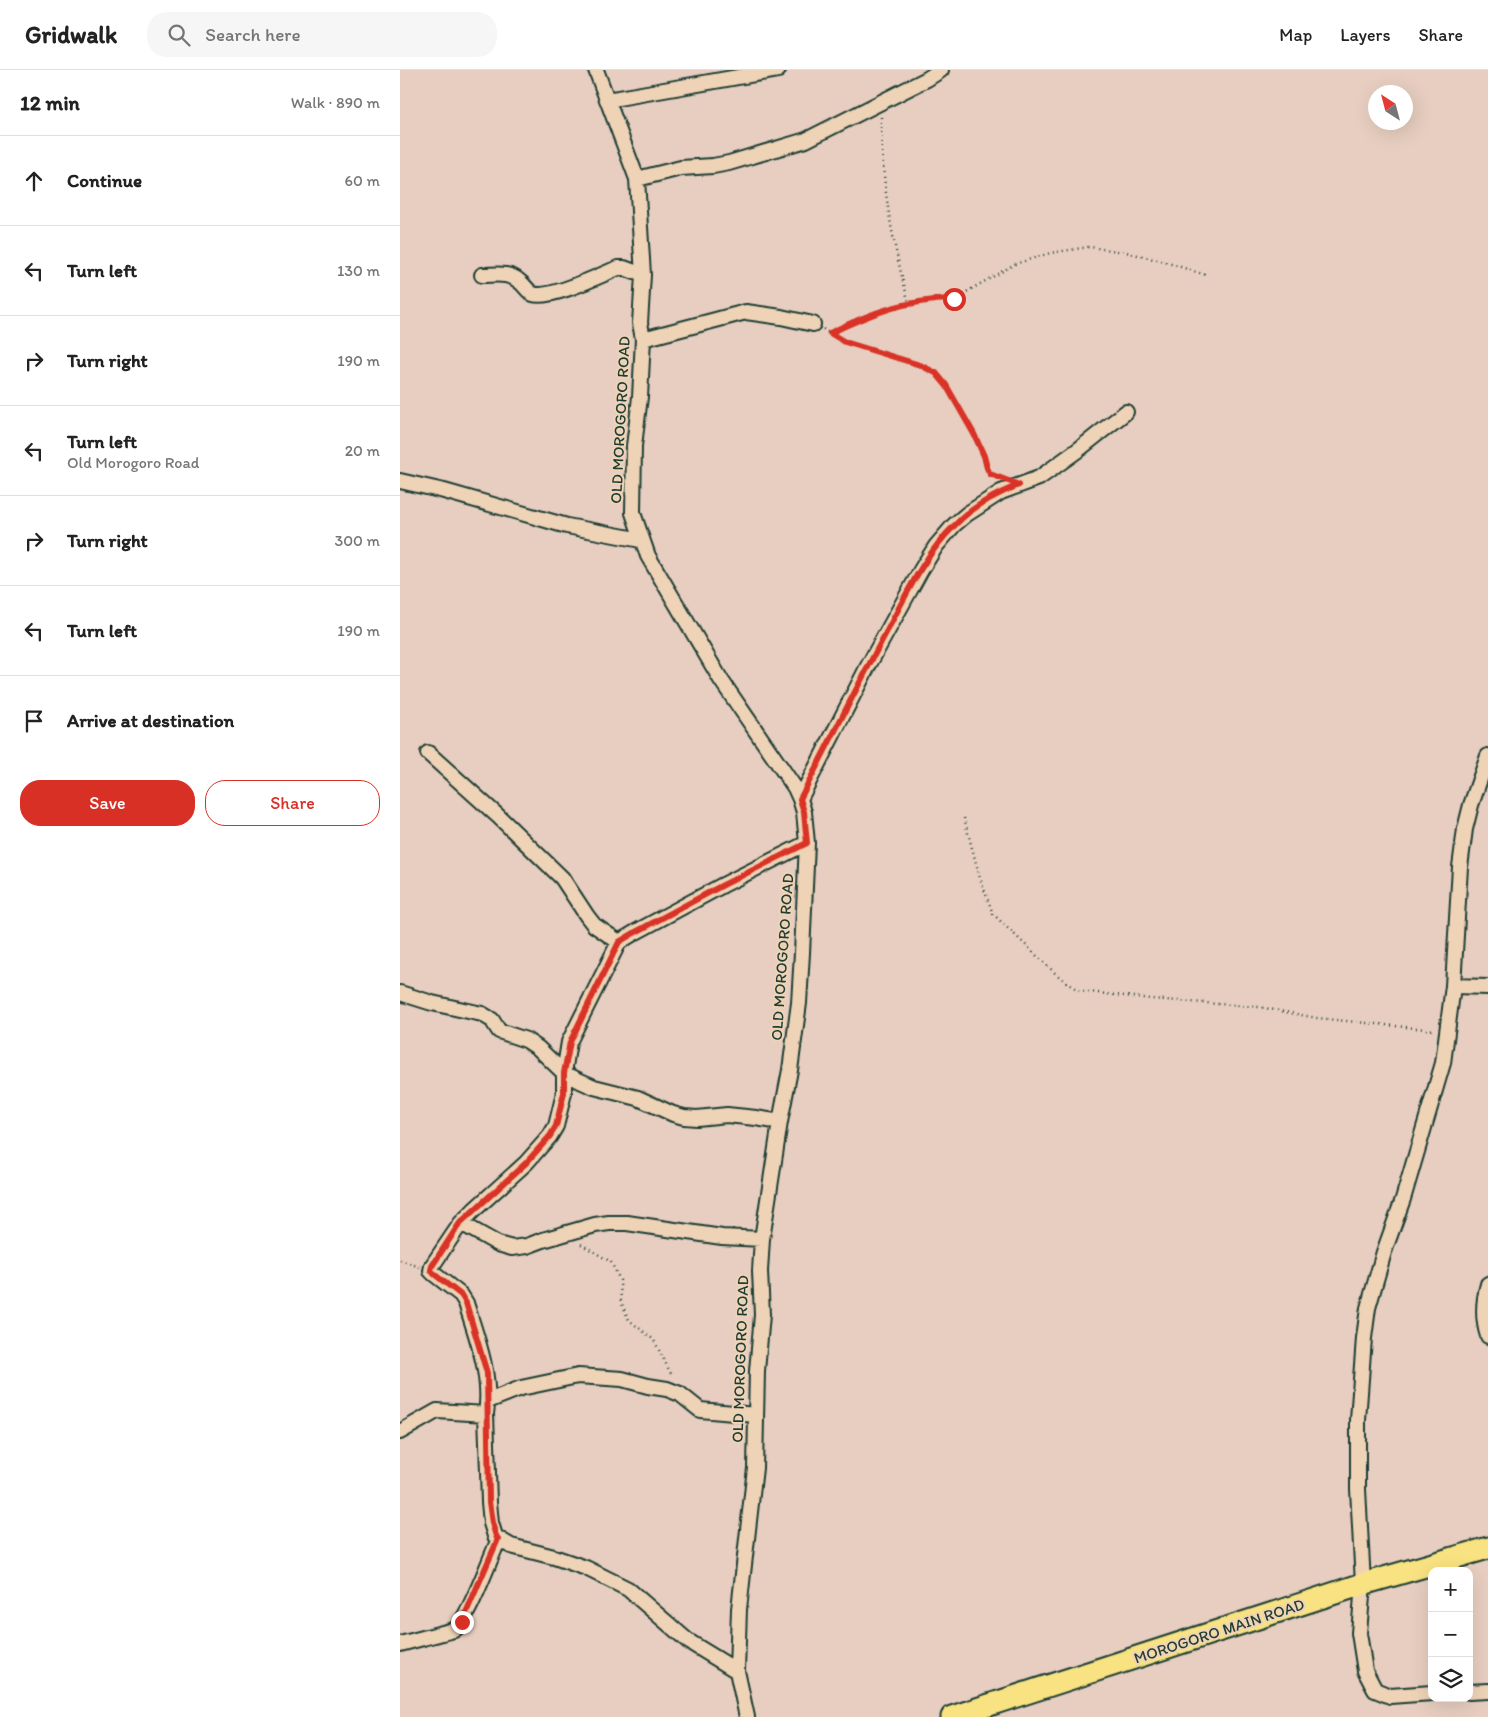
<!DOCTYPE html>
<meta charset="utf-8">
<style>
body{margin:0;font-family:Itim,sans-serif;background:#f6f6f6;color:#222}
.controls{position:absolute;right:15px;bottom:15px;display:grid;overflow:hidden;border-radius:10px;box-shadow:0 5px 20px #0002}
.controls button{width:45px;height:45px;display:grid;place-items:center;padding:0;border:0;border-bottom:1px solid #e0e0e0;background:#fff;color:#222;font:25px sans-serif}
.compass{position:absolute;left:968px;top:15px;width:45px;height:45px;border-radius:50%;background:#fff;box-shadow:0 5px 20px #0002;rotate:324deg}
.stop{position:absolute;width:15px;height:15px;margin:-11px;border:4px solid #d93025;border-radius:50%;background:#fff}
.stop.end{background:#d93025;border-color:#fff;box-shadow:0 1px 5px #0008}
.list{margin:0;padding:0;list-style:none}
h2{display:flex;justify-content:space-between;align-items:center;height:65px;margin:0;padding:0 20px;font-size:21px}
h2 small{font-size:16px;font-weight:400;color:#767676}
.list li{display:grid;grid-template-columns:32px 1fr auto;gap:15px;align-items:center;box-sizing:border-box;height:90px;padding:0 20px;border-top:1px solid #e0e0e0}
.list b{display:block;font-size:19px;white-space:nowrap}
.list p{margin:0;font-size:16px;white-space:nowrap;color:#767676}
.list em{font-size:16px;font-style:normal;color:#767676}
.actions{display:flex;gap:10px;padding:15px 20px}
.actions a{flex:1;padding:11px 0;border:1px solid #d93025;border-radius:20px;text-align:center;font-size:18px;color:#d93025}
.actions .main{background:#d93025;color:#fff}
.icon{flex:none;width:28px;height:28px;fill:none;stroke:currentColor;stroke-width:2;stroke-linecap:round;stroke-linejoin:round}
.map{position:relative;flex:none;width:1088px;height:1647px;overflow:hidden}
header{display:flex;align-items:center;gap:30px;box-sizing:border-box;height:70px;padding:0 25px;background:#fff;border-bottom:1px solid #e0e0e0}
header strong{font-size:24px}
nav{display:flex;gap:28px;margin-inline-start:auto;font-size:18px}
.search{width:350px;height:45px;background:#f6f6f6;display:flex;align-items:center;gap:12px;box-sizing:border-box;padding:0 18px;border-radius:20px;color:#767676;font-size:19px}
main{display:flex}
aside{flex:1;background:#fff}
.map>svg:first-child{display:block}
</style>
<header>
<strong>Gridwalk</strong>
<div class="search"><svg class="icon" aria-label="search" viewBox="0 0 24 24"><circle cx="10" cy="10" r="6"/><path d="M15 15l6 6"/></svg>Search here</div>
<nav><a>Map</a><a>Layers</a><a>Share</a></nav>
</header>
<main>
<aside>
<h2>12 min<small>Walk · 890 m</small></h2>
<ul class="list">
<li><svg class="icon" aria-label="ahead" viewBox="0 0 24 24"><path d="M12 20V5M6 11l6-6 6 6"/></svg><div><b>Continue</b></div><em>60 m</em></li>
<li><svg class="icon" aria-label="left" viewBox="0 0 24 24"><path d="M17 20v-9H6M10 6l-5 5 5 5"/></svg><div><b>Turn left</b></div><em>130 m</em></li>
<li><svg class="icon" aria-label="right" viewBox="0 0 24 24"><path d="M7 20v-9h11M14 6l5 5-5 5"/></svg><div><b>Turn right</b></div><em>190 m</em></li>
<li><svg class="icon" aria-label="left" viewBox="0 0 24 24"><path d="M17 20v-9H6M10 6l-5 5 5 5"/></svg><div><b>Turn left</b><p>Old Morogoro Road</p></div><em>20 m</em></li>
<li><svg class="icon" aria-label="right" viewBox="0 0 24 24"><path d="M7 20v-9h11M14 6l5 5-5 5"/></svg><div><b>Turn right</b></div><em>300 m</em></li>
<li><svg class="icon" aria-label="left" viewBox="0 0 24 24"><path d="M17 20v-9H6M10 6l-5 5 5 5"/></svg><div><b>Turn left</b></div><em>190 m</em></li>
<li><svg class="icon" aria-label="arrive" viewBox="0 0 24 24"><path d="M6 21V4h12l-3 4 3 4H6"/></svg><div><b>Arrive at destination</b></div></li>
</ul>
<div class="actions"><a class="main">Save</a><a>Share</a></div>
</aside>
<div class="map">
<svg width="1088" height="1647" viewBox="0 0 1088 1647">
<rect width="100%" height="100%" fill="#e7cec0"/>
<filter id="ink" filterUnits="userSpaceOnUse"><feTurbulence type="fractalNoise" baseFrequency=".02" numOctaves="2"/><feDisplacementMap in="SourceGraphic" scale="10" xChannelSelector="R" yChannelSelector="G"/><feConvolveMatrix kernelMatrix="1 2 1 2 8 2 1 2 1" color-interpolation-filters="sRGB"/></filter>
<g filter="url(#ink)">
<g fill="none" stroke-linecap="round" stroke-linejoin="round">
<g stroke="#1f3d34" stroke-width="18">
<path id="minor" d="M196,0L237,109L243,205L240,253L243,269L240,327L234,376L233,443L248,486L321,610L395,718L400,729L404,742L407,773L402,883L399,933L390,1000L380,1052L362,1169L360,1201L362,1245L357,1301L355,1398L339,1539L337,1601L347,1647
M207,30L378,0
M237,109L281,98L313,96L329,93L406,70L527,9L541,0
M82,205C95,205 109,202 119,211C125,215 127,221 133,224C149,230 201,205 218,198H224L243,205
M243,269L346,242L381,247L413,254
M0,411L44,421L167,456L241,470
M28,683L98,746L162,808L187,846L194,855L219,872L234,863L323,815L407,773
M400,729L467,598L521,500L536,476L554,455L567,444L601,422L639,408L678,380L726,342
M1053,916L1088,917
M0,923L32,933L82,944L92,950L99,961L126,970L138,978L164,1003L178,1010L194,1017L238,1028L273,1044L284,1047L297,1048L327,1045L356,1048L380,1052
M61,1153L98,1174L112,1178L127,1176L143,1170L195,1155L209,1153H227L322,1167L362,1169
M1088,1214C1083,1232 1082,1248 1088,1266
M88,1331L121,1318L178,1306L222,1309L248,1316L267,1319L280,1324L300,1340L356,1345
M86,1344C92,1306 77,1269 66,1233L61,1225L34,1204L31,1201L32,1196L61,1153L74,1140L126,1093L150,1066L156,1056L164,1023V1003L169,972L219,872
M0,1362L37,1341L86,1344L89,1432L91,1453L95,1466L99,1469L111,1476L154,1487L186,1498L228,1519L288,1571L337,1601
M0,1574L54,1560C68,1551 90,1488 99,1469
M1069,1622L1088,1621
M1032,1623L990,1626L975,1620L965,1601L959,1563L963,1514L958,1419V1350L964,1268L968,1238L984,1182L1003,1129L1043,993L1053,916L1060,797L1065,759L1071,735L1088,686"/>
</g>
<g stroke="#1f3d34" stroke-width="25">
<path id="highway" d="M552,1647L963,1514L1088,1478"/>
</g>
<path stroke="#1f3d34" stroke-width="2.5" stroke-dasharray="1 4" stroke-linecap="butt" d="M481,47C481,110 492,173 509,233
M423,259L445,272L520,295L536,303L546,315L574,364L584,386L587,399L590,404L599,408
M430,263L460,248L496,236L527,230L554,229L615,194L650,183L689,177L726,182L765,192L806,205
M564,748L580,808L593,844L656,904L670,915L680,921L751,929L859,937L917,948L1035,960
M181,1174L211,1192L220,1210L221,1232L229,1250L254,1270L272,1306
M0,1190L20,1197"/>
<use href="#minor" stroke="#efd3b6" stroke-width="14"/>
<use href="#highway" stroke="#f8e281" stroke-width="21"/>
</g>
</g>
<g fill="none" stroke-linecap="round" stroke-linejoin="round" filter="url(#ink)">
<path stroke="#d93025" stroke-width="6" d="M62,1552L98,1469L96,1466L92,1453L89,1432L87,1303L66,1233L61,1225L34,1204L31,1200L32,1196L60,1153L126,1093L150,1066L156,1056L164,1023V1003L170,972L219,872L234,863L323,815L407,773L404,742L400,729C430,671 459,613 489,557C508,521 526,483 555,455C572,437 596,424 619,415L590,404L587,398L584,386L574,364L546,315L536,303L520,295L445,272L430,263C473,242 506,230 554,229"/>
</g>
<g text-anchor="middle" dominant-baseline="central" stroke-width="4" stroke-linejoin="round" paint-order="stroke">
<g font-size="16" fill="#1f3d34" stroke="#efd3b6">
<text transform="translate(220 350) rotate(-87)">OLD MOROGORO ROAD</text>
<text transform="translate(382 887) rotate(-86)">OLD MOROGORO ROAD</text>
<text transform="translate(340 1289) rotate(-88)">OLD MOROGORO ROAD</text>
<text transform="translate(819 1561) rotate(-18)">MOROGORO MAIN ROAD</text>
</g>
</g>
</svg>
<div class="controls">
<button>+</button>
<button>−</button>
<button><svg class="icon" aria-label="layers" viewBox="0 0 24 24"><path d="M12 4l9 5-9 5-9-5zM3 14l9 5 9-5"/></svg></button>
</div>
<svg class="compass" viewBox="-18 -18 36 36"><path d="M0-13l5 13h-10z" fill="#e53935"/><path d="M0 13l5-13h-10z" fill="#767676"/></svg>
<div class="stop" style="left:554px;top:229px"></div>
<div class="stop end" style="left:62px;top:1552px"></div>
</div>
</main>
